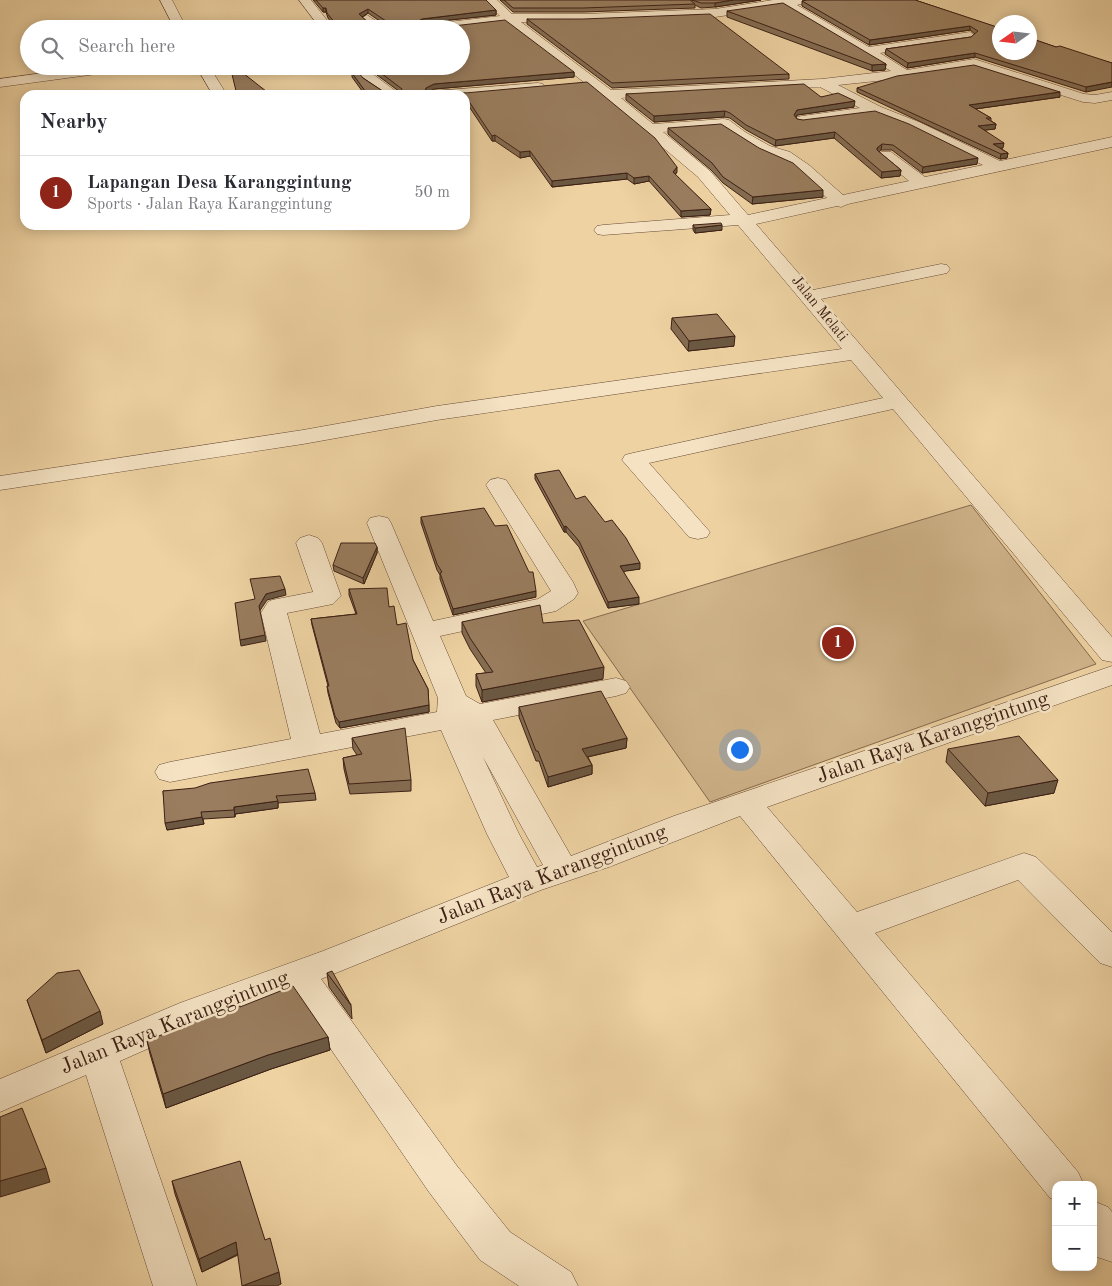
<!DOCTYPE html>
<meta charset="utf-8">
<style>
body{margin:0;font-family:"Old Standard TT",serif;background:#f7f7f7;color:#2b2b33}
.controls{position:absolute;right:15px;bottom:15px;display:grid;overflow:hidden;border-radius:10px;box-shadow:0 2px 12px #0003}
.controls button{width:45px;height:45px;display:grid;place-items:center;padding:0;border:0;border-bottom:1px solid #e1e1e2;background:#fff;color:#2b2b33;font:25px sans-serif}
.compass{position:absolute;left:992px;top:15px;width:45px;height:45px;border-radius:50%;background:#fff;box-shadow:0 2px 12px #0003;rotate:256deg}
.you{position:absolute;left:739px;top:749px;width:18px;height:18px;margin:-12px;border:4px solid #fff;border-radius:50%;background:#1a73e8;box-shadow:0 0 0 8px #1a73e833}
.badge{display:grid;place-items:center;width:32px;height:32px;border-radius:50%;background:#8f2418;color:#fff;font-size:16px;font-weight:700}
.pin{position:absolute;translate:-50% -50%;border:2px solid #fff;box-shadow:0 1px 5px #0006}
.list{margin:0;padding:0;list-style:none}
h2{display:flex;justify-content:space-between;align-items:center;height:65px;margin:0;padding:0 20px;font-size:21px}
h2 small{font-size:16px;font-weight:400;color:#7c7c81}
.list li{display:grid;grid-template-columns:32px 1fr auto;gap:15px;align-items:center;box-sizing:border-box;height:75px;padding:0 20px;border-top:1px solid #e1e1e2}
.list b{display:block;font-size:19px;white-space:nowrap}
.list p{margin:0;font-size:16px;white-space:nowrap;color:#7c7c81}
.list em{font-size:16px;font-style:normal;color:#7c7c81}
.icon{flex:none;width:28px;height:28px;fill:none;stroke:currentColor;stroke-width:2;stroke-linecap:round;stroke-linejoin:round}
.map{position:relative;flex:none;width:1112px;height:1286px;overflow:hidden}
.search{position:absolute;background:#fff;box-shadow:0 2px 12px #0003;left:20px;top:20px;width:450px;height:55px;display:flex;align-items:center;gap:12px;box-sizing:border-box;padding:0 18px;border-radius:28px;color:#7c7c81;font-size:19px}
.panel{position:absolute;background:#fff;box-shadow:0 2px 12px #0003;left:20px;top:90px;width:450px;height:140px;border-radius:15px}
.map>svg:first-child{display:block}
</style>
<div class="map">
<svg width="1112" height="1286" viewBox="0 0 1112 1286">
<rect width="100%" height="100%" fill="#eed2a2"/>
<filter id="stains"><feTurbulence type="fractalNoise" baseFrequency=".004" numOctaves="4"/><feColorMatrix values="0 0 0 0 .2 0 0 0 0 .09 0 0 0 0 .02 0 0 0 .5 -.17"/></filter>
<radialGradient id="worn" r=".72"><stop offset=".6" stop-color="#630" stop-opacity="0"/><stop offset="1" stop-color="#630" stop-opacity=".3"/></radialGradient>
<path fill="#d0b48a" stroke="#866a50" d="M971,505L1096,664L710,802L583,621Z"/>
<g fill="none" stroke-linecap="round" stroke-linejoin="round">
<g stroke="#694c38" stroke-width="1">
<path id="minor" d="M160,0H172L187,29H175Z
M299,0H311L334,29H321Z
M484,0H497L512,14H583L715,9L773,0H810L808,2L797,5L869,47L970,32L976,36L970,40L880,53L907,70L974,59L1084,94L1095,95L1112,92V100L1095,103L1083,102L973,67L905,78L838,85L881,107L919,122L1000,161L1112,137V147L848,204L841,207L837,206L756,224L813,290L941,264L947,265L950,269L947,273L821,299L1112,637V662L1102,660L893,409L649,463L710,532L707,537L698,539L689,537L622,460L625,455L633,453L883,398L851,360L437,420L303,444L0,490V476L303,430L437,406L842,349L738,225L603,235L597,234L594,230L597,226L603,225L730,215L698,177L603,97L506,22L453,29H416L422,25L500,16ZM783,7L891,71L822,79L611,90L521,22H583L715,17ZM820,87L860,108L802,116L797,117L795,120L797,123L802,124L875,115L909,128L983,165L925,177L891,152H881L878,155L881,158L909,181L843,195L809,165L790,152L770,146L745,132L729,120L724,119L653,124L621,98ZM721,128L760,152L780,158L797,171L827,198L748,215L710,171L663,132Z
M367,15L388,29H373L361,19Z
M94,66H132L126,70L0,87V79Z
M196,66H209L227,95H213Z
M353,66H366L374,75L401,95H385L364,81Z
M538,83L543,84L545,87L543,90L465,97V95H427L434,91Z
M498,478L506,480L573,582L578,593L574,599L556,611L440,636L466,696L480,704L616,678L626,681L630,687L626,693L616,696L493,720L571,856L674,816L1112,666V685L767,807L857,912L1024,853L1036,857L1112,932V967L1100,963L1018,880L875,933L1078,1172L1084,1185H1056V1200L1050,1198L740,816L609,867L541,890L321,979L457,1166L510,1232L571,1272L578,1286H519L480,1260L429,1192L291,991L206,1023L120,1061L197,1286H153L86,1075L0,1112V1079L180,1003L323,951L509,877L487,834L441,730L170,782L159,779L155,772L159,765L170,762L291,739L261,613L268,602L272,600L313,592L296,543L300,538L309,535L318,538L322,543L341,596L333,604L287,613L320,734L437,712L438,698L367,523L370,518L379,516L388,518L391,523L433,621L538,599L551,591L486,485L490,480ZM483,757L543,865L537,867L519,834Z
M1093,1201L1108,1207L1112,1212V1262L1097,1257L1093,1252Z"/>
</g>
<use href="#minor" fill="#f4e2c3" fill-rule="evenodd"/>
</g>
<path fill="#846c51" stroke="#3d2015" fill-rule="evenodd" d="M313,0H486L496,10V15L422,23L417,26L574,72V77L434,89L430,91L465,93L677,172L675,175L711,209L710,215L681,217L649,181L634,184L627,179L552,187L530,156L520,158L495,141H492L468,105L465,95H365L352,77V73L363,78L384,92H400L377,75V72L369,66H461L334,26L328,18L326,12H323ZM368,13L387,26H372L362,17Z
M500,0H761L715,7L701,8L695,5V8L583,12H513Z
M915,0L1056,47L1112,63L1086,92L975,57L907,68L885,54L886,49L971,37L975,34L970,30L869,45L802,6V1Z
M727,11L886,64L885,70L872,71L727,17Z
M527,19L789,74V79L612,88L527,24Z
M857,88L1060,97L975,109L991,118V121L996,124L995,129L985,130L1003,148H1000L1008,153L1007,158L1000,159L857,92Z
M626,94L821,97L854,107L797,115L796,117L797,119L977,164L922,173L892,150H881L879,152L901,170L900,176L881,178L834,138L775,146L746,130L730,118L724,117L654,122L626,100Z
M668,128L823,197L752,204L723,183L711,170L668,134Z
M693,225L722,230L695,233L693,230Z
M672,318L734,346L688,351L671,329Z
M535,474L576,499L640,569L623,571L639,604L608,608L579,547L566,532H564L535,479Z
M421,517L536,597L453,615L440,579V575L437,570L421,523Z
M377,547V553L364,584L334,571L333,565Z
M349,589L389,607L413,660L428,689L429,712L340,728L336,723L328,693L327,686H328L312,625L311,619L356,614L349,595Z
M462,622L543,623L603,679L482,702L476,686V674L486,673L470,649L462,633Z
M519,707L627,738L626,748L588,757L592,765V774L548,787L539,761H536L519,717Z
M352,738L411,780V791L350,794L344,769L343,758L357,755L353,749Z
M948,749L1054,793L985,806L946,762Z
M163,791L315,793L316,800L278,803V808L235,814V817L203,819L204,824L167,830Z
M327,973L351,1005L352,1019L329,987Z
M27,1000L103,1024L46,1053Z
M240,1007L328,1037L330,1050L271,1069L166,1108L150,1054L147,1041Z
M172,1181L265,1240L281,1284L238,1255L202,1272L175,1194Z"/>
<path fill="#6b5842" stroke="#3d2015" d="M733,0H761L715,7V3Z
M323,8H326V12H323Z
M368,9V13L359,19V14Z
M496,10V15L422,23L415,27V23L422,19Z
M970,26V30L869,45L870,40Z
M975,53V57L907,68L908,63Z
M886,64L885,70L872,71V65Z
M574,72V77L434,89L426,93L425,95L426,88L434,84Z
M1112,82V87L1086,92V87Z
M1060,92V97L968,110L969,105Z
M465,100H468V105H465Z
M855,101L854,107L797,115L793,121L794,115L797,110Z
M725,111L724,117L654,122V116Z
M996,124L995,129L977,131L978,126Z
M835,132L834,138L775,146L776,140Z
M495,135V141H492V136Z
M1004,143L1003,148L992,149L993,144Z
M882,144L881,150L877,154V148Z
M530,151V156L520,158V152Z
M1008,153L1007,158L1000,159L1001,154Z
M978,158L977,164L922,173L923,167Z
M677,167V172L672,178L673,172Z
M901,170L900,176L881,178L882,172Z
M627,173V179L552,187V181Z
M649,176V181L634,184V178Z
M823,190V197L752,204L753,197Z
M711,209L710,215L681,217V211Z
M722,225V230L695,233V228Z
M735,336L734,346L688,351L689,341Z
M566,526V532H564V527Z
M377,547V553L364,584L363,578Z
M640,563V569L620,572V566Z
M285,589L286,595L267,600L259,612V606L266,594Z
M536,591V597L453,615V609Z
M639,597V604L608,608V602Z
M265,635L266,641L241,646L240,640Z
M604,667L603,679L482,702V690Z
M429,705V712L340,728L339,722Z
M627,738L626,748L582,758V749Z
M592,765V774L548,787V777Z
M1058,780L1054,793L985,806L988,793Z
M278,801V808L235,814V817L234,807Z
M202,817L204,824L167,830L165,823Z
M100,1011L103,1024L46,1053L42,1040Z
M328,1037L330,1050L271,1069L166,1108L163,1094L268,1055Z
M46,1168L50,1182L0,1197V1181Z
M236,1242L238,1254L202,1272L199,1259Z
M279,1272L281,1284L277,1286H242Z"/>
<path fill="#997d5e" stroke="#3d2015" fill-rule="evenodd" d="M316,0H486L496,10L422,19L415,23L416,26H453L505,20L574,72L434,84L426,88L425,91L465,93L587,82L655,138L677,167L673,172L711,209L681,211L649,176L634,178L627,173L552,181L530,151L520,152L495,135L492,136L468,100H465V95H368L352,73L358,72L363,78L384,92H401L402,89L377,70H381L376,66H461V29H330V26H335V23L327,13L326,8H323ZM368,9L389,23V26H372L359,14Z
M504,0H690L695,4L583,8H513Z
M692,0H733L715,3H701Z
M807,0H915L1000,28V52H1030V38L1056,47L1060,46L1112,63V82L1086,87L975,53L908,63L886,49L971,37L978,31L970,26L870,40L802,1Z
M783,3L886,64L872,65L727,11Z
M710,14L789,74L612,83L527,19H583Z
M974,65L1060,92L969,105L991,118H986L996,124L978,126L1004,143L993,144L1008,153L1001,154L857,88L897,76Z
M230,66H234L271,95H237Z
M804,84L821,97L838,93L855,101L797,110L794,115L797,119L803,120L875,111L909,124L978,158L923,167L893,145L882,144L877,148V150L901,170L882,172L835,132L776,140L746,125L730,113L725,111L654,116L626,94Z
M721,124L759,148L793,163L823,190L753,197L723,177L712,163L668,128Z
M721,223L722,225L695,228L693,225Z
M717,314L735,336L689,341L672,318Z
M559,470L576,499L585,496L605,522L612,520L626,538L640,563L620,566L639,597L608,602L579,541L566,526L564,527L535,474Z
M484,508L495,526L507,525L529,572H533L536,591L453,609L440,573L442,572L437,564L421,517Z
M341,543H375L377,547L363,578L333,565Z
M280,576L285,589L266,594L259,606L265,635L240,640L235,603L255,599L250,579Z
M387,588L389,607L394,606L397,625L406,623L413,660L428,689L429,705L339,722L335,716L327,686H329L311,619L357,614L349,589Z
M540,605L543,623L579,620L604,667L482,690L476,674L493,672L470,638L462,622Z
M601,691L627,738L582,749L592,765L548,777L538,751H536L519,707Z
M405,728L411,780L349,784L343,758L362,754L352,738Z
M1019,736L1058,780L988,793L948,749Z
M308,769L315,793L276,796L278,801L234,807V810L201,812L202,817L165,823L163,791L195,788L210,783Z
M79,970L100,1011L42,1040L27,1000L57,973Z
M332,971L351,1005L327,973Z
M293,986L328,1037L268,1055L163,1094L147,1041L239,1002L240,1007Z
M22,1108L46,1168L0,1181V1117Z
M240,1161L265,1240L270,1238L279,1272L242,1286L236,1242L199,1259L172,1181Z"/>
<g text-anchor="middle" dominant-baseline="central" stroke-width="5" stroke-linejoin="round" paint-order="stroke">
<g font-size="15" fill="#3d2015" stroke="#f4e2c3">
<text transform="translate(819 309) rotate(51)">Jalan Melati</text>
</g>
<g font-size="21" fill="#3d2015" stroke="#f4e2c3">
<text transform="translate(933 738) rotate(-19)">Jalan Raya Karanggintung</text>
<text transform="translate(552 875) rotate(-21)">Jalan Raya Karanggintung</text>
<text transform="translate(175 1023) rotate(-22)">Jalan Raya Karanggintung</text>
</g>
</g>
<rect width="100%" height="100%" filter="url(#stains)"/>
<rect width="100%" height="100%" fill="url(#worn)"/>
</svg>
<div class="controls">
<button>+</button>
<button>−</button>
</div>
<svg class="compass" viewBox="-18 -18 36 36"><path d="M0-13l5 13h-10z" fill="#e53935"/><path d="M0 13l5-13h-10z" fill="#7c7c81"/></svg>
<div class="you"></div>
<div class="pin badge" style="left:838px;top:643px">1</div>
<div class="search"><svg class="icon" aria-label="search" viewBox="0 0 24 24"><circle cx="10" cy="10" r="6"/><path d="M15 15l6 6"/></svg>Search here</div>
<section class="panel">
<h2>Nearby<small></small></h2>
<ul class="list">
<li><span class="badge">1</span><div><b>Lapangan Desa Karanggintung</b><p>Sports · Jalan Raya Karanggintung</p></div><em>50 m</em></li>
</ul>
</section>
</div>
